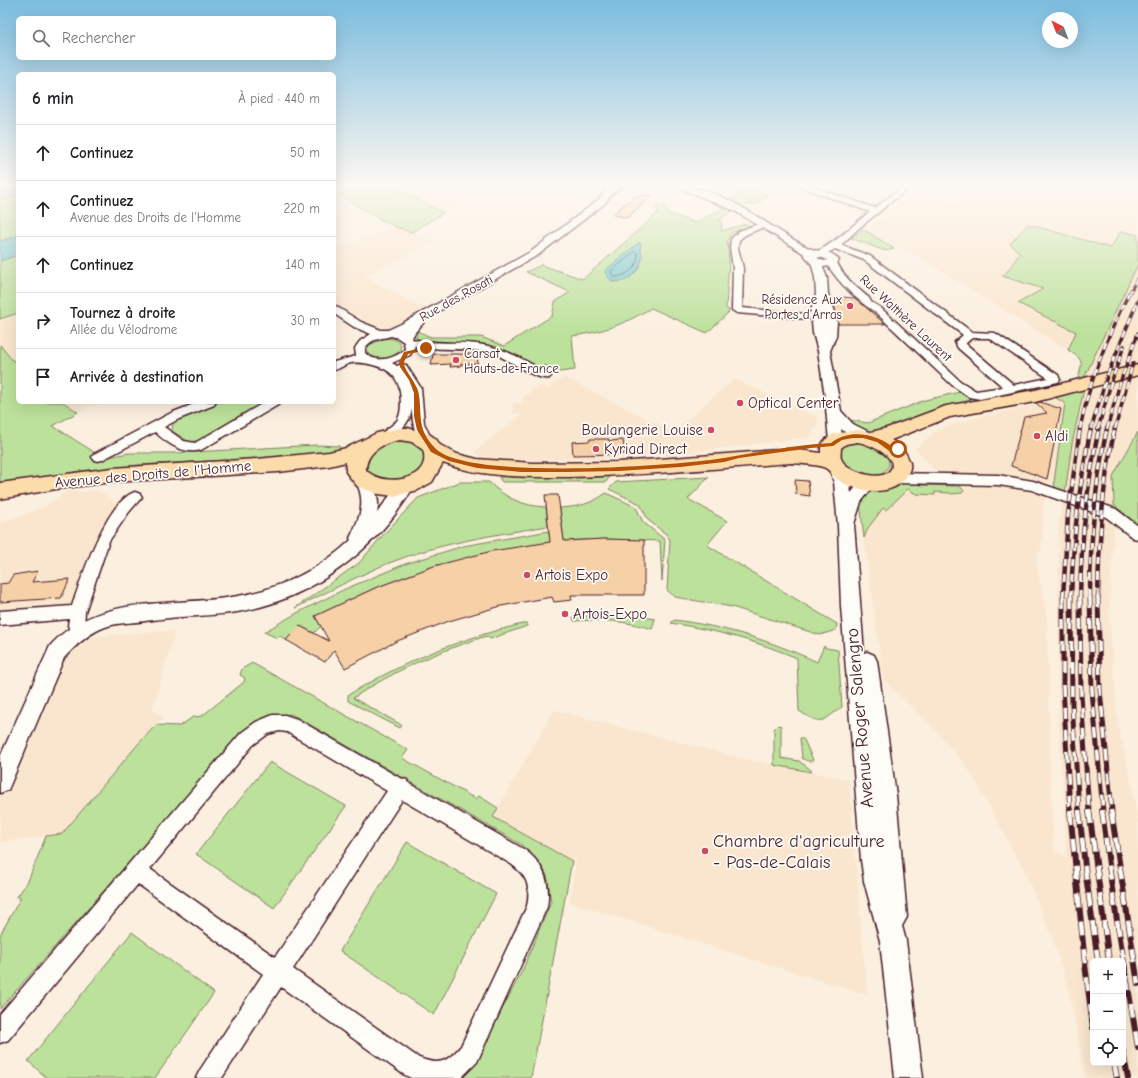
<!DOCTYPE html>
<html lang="fr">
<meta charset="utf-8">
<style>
body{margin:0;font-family:"Comic Neue",sans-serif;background:#f2f2f2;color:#202124}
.controls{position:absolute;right:12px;bottom:12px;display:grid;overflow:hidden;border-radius:6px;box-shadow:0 4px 16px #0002}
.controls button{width:36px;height:36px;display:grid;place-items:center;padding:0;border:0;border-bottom:1px solid #e0e0e0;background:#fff;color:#202124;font:20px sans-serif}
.compass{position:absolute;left:1042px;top:12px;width:36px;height:36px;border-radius:50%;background:#fff;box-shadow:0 4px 16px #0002;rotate:318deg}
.stop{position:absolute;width:12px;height:12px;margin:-9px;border:3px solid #b45309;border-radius:50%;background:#fff}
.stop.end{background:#b45309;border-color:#fff;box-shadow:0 1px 4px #0008}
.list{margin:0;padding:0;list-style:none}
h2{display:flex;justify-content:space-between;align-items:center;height:52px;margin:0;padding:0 16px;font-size:17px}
h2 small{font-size:13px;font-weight:400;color:#757577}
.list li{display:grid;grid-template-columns:26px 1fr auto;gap:12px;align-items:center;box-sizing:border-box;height:56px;padding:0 16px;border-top:1px solid #e0e0e0}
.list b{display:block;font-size:15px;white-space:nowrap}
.list p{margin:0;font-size:13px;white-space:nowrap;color:#757577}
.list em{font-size:13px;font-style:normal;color:#757577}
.icon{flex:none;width:22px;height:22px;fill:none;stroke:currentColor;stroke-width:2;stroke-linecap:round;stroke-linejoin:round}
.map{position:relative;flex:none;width:1138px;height:1078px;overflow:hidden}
.search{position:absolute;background:#fff;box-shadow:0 4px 16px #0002;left:16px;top:16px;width:320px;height:44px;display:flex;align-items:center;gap:10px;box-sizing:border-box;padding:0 14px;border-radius:6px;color:#757577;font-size:15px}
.panel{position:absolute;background:#fff;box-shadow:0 4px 16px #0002;left:16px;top:72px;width:320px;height:332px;border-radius:6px}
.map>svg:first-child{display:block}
</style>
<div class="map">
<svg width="1138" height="1078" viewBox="0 0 1138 1078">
<rect width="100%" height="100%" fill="#fbefdf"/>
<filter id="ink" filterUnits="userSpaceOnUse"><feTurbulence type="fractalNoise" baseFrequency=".025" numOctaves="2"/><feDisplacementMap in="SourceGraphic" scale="8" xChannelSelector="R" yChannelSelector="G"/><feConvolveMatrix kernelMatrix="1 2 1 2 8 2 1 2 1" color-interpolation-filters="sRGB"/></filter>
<g filter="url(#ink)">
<path fill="#fae6ce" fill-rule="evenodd" d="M391,186H483L443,213Z
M542,186H608L593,199Z
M955,186H970L1001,194L1008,186H1138V235L1121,231L1111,248L1028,224L1011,244L1020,253L1002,275L1043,289L1018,303L1076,332L1068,350L901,246L893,248L863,229L867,230L912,191L957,203L969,193L964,192L965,190Z
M396,227L407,232H412L435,242L364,277L424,308L390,328L372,325L349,311L334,318V251Z
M1138,264V432L1113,476L1114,505L1109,512L1114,526L1109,616L1118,725L1130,775L1138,820V1078H1086L1068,987L1051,934L1024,870L969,770L931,725L884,681L862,526L865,504L889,493L919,490L939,475L916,449L934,432L955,424L984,416L1066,398L1054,482L1048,481V486L1042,495L1046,497L1044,499L1041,552L1038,551L1037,565L1047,618L1050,771L1054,851L1066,856L1065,814L1060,744L1058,673L1059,525L1072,444L1084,389V378ZM1093,961H1123V1063H1093Z
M18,313V360L14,361L0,345V319Z
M564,377L673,432L734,379L818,418V424L808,438H800L687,453L599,459L535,460L482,457L474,452L519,417L521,413H513V403H522L523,397L540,385L548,389Z
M63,402H103L87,407L78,412Z
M97,490L124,508L103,540L77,612L0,618V523L44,507L68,491L85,492Z
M175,630L152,711L164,717L139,743L62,834L0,842V782L67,640L87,637Z
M554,710L728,755L849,780L867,995L569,902L576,862L493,817Z"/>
<path fill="#bce19b" stroke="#838063" d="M0,186H18V236L0,241Z
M363,186H391L443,213L412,232C400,232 350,203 340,194Z
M734,186H759L758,192L769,195C764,198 760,202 755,204C752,205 749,204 746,204C740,206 721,217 719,221L722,223L721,231L746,224L754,227L733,232L727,240L729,261L726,308L730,311L707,333L651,308C625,324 603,332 572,336L575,370L560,372L545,365L538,370L508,352L483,344L423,342L416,338L417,331L431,337H481L504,346L552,316L555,302L570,292L526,272L541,265L583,279L658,213L656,205L663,204L668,213L695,223L728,206V201L740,195L728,189Z
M1028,224L1111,248L1121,231L1138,235V264L1084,378L1078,380C1082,361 1085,361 1068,350L1076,332L1018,303L1043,289L1002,276L1006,273L1020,253L1010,244Z
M863,229L893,248L894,249L885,251L851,238Z
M18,255V313L0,319V261Z
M383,339C390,338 397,338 401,345C400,359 373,363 367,351L369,345Z
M0,345L13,361L18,360V402H63L78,412L53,426L94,452L93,453L99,459L128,453H176L316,445L339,446L342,451L244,459L139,465L80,471L0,485Z
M1084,389L1072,444L1065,493L1055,488L1054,482L1065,403L1056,398L1055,395Z
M960,392L971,399L970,403C956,406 941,408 928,413C900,422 876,447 849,420L868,423L925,400Z
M217,402H265L201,440L189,442L172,431L173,422L189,413Z
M1138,432V525L1114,505L1113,476Z
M401,441L413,443L423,451C439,487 347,489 371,455C378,445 390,441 401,441Z
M862,442C873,446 890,451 889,465C884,479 863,477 853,471C848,468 844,464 840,460V448L847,443Z
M610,476L606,482H502L499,477Z
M709,477L688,499L727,521L707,545L837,624L836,630L820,635L732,607L675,597L667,590L670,540L666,534L648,520L640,504L609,489L616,482Z
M904,481L921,485L960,486L964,491L962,493L952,494L950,493L935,492V495L916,494L908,489L886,510L883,508L868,528L864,538L860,502L868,489Z
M460,482H489C505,498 523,506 546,507L548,526C494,535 439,543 389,563C357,576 326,593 295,608L359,563L382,536L418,498Z
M606,493L636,507L643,522L665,540L662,581L660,541L604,539L564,541L560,508C577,507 592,504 606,493Z
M549,531L550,542L434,566L375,588L315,616L321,626L314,633L300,626L286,640L280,636L277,638L264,632L297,613L345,589L405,564L463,546Z
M588,616H637L655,619L652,629C627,621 600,619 574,621L573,617Z
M674,620C723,626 772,641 817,662L824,646L826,648L838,650L842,707C821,722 823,726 799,711L797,658C757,641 714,630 671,623Z
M527,623V626L490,639L488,636L483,637C437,652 393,671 353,698L400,724L402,726L400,728L348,701V695C407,660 460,638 527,623Z
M252,663L408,750L402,758L476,799L479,796L498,808L493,817L572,861L531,1078H462L479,1054L522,971L551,902L547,875L522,845L291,714L271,718L229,748L0,1009V935L21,897H17L28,881L46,836L62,834L139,743L156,725L180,726L193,717L202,716L244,682L245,678L240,675L242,669Z
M778,725L781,726V758L799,761L811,770V772L774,765V729Z
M800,738H802L804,740L813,760C809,762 806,761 802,758Z
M270,762L346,806L274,908L196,854Z
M407,842L496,894L434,1015L340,951Z
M132,932L214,993L155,1078H47L28,1061Z"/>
<path fill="#77c8ce" stroke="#65848d" d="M7,186H18L16,189L18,190V195L0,200V188Z
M18,236V255L0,261V241Z
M638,243H641L640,249C646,260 637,274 626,280C622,282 617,281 613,282C610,280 607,276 605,272L606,270Z"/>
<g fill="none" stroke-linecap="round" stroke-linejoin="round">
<path stroke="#5c636c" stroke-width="1" d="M634,252H637C641,266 626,277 614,277L611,272Z"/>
</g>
<path fill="#f6d0a6" stroke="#4a1f2b" d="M652,195L627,218L613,214L635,196Z
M841,297L855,298L885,324H838L833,299H841Z
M433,354H479L477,364H461V366L450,367L451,364L431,365Z
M1040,402L1061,409L1047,479L1011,466L1024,417L1047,413L1036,403Z
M590,439H609V441L623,440L625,454L573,455L572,442L590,441Z
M795,480L808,481L810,496L796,494Z
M545,495H558L564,541L604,539L644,540V595H571L572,600L554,602L552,597L501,606L449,621L397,641L345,668L334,650L325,662L286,640L300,626L329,641L315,616L375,588L434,566L492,551L550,542Z
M38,571L32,582L70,579L61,598L0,602V584L8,583L13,575Z"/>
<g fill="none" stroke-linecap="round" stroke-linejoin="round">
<g stroke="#4a1f2b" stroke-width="3">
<path id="minor" d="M613,186H622L612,194L604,204L538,255L423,320L424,322C419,329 414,331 412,339C434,345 456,341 477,344C504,347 526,361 549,374L551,376L549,378C538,381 510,361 499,356C472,345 443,352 415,346L410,355L392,363L397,366L402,364L406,365L421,388L424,423L429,434L434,442L432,445C416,450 412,421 412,409C410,423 400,431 390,439H382L380,436C384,429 394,426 398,419C402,411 401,399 400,391C397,375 388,369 373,365C366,363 359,362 351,363C345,364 340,369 334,370V362L356,356L355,348L360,341L371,334L354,327L336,315L334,313V305L361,322L381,330H388L401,324L532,251L598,200L606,190ZM391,336L398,338L404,342L405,349C395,359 376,364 365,353V348C372,338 381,339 391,336Z
M798,186H810L875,208L903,186H911L859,228L841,245L870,256L972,332L995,333L1058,375L1060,380L1058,382L980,399L969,397L952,385L875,312C859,302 839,283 829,267L830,261H836C845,279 854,285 869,298L871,302L881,308L960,381L976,391L1003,387L958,348L955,342L963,335L864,260L835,249L824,255H818L817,253L818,251C838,241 852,225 870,212ZM972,338H989L1048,378L1014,385L966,344V343Z
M761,223H764L768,225L745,235L739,240L738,248L743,268L742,308L817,315L821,316L822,318L821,320L737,313L732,310L733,268L730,248L731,239L739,231Z
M199,402H216L214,405L179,419L164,427L184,441L195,443L265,402H280L278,405L201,450C183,455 167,443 155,432L102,460L98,461L94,460L92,457L94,454L171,413Z
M894,473L998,475L1033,481L1116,509L1138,526V539L1133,538L1106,517L1032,490L998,485L894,483L889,481L888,478L889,475Z
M135,492L140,494L142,497L129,512L109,541L85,612L84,625L86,632L84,637L78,639L72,637L68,625L69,619L0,625V611L72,606C81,579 106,501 135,492Z
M273,715H285L297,719L400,778L407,780V782L525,850C544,864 551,884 547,907L477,1062L461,1078H411L403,1074L281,987L222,1078H196L200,1070L263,974L138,884L8,1040L0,1043V1014L241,733L256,722ZM279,731L287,732L387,791L275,957L150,869L253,745L268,734ZM402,800L511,864C527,876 531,885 527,906L461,1046C447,1062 440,1066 419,1058L293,969Z"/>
</g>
<g stroke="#4a1f2b" stroke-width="3">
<path id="tertiary" d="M676,186C726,186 766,227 809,248C820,253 831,249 839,260L836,265L823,267L827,278L828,294L834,309L837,322L836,336L830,351L841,411L853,424L869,432L871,436L869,440C860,442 848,435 841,429L843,441L841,445L836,446L831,445L829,441L825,397L818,351L813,333L811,311L816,294L815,278L812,265L803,253L735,211ZM820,257L828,260L824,261L817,258Z
M837,463L842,464C848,473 850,483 851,493C858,485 862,476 874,479L876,483L861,502L854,524L864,653L867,652L874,655L877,661L896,795L907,917L902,926L906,941L923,1078H895L880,941L864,881L861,860L841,606L838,526L834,482L829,468L832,464Z
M364,476L370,478C376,490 380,500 377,513L400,482L406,480L412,482L414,486C377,550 311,600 237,612C218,615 199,616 180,617C166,618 152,620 138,622C127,623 115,623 105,627C89,633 76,645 64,658L8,790L0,793V757L50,646C98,592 174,608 238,596C279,589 321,569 351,540L350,538C359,520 367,502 356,482L358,478Z"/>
</g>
<g stroke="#4a1f2b" stroke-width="3">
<path id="primary" d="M1138,365V375L1035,402L950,417L891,440C899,444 906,452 909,460C912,467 909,472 906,477C892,498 856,492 838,480C834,477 831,472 827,469C820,464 800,464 791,463C717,468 643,476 569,477C527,477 483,478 443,463L432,482L418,490L394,496L378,494L357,486L346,472V462L329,466L278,472L112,482L56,489L0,499V483L112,468L257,459L329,452L346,448L377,433L400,428H408L429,434L436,439L440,445L457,454L477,459L533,463L619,462L791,449L821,453V446L824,441L833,434L840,433L857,430L871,432L887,428L946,406L1035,390ZM400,440L412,442L423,450C433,481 383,488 366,470C366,452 383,443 400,440ZM857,442C869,443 905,460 887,473C876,481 844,470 841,458C840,455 841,451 841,448L846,444Z"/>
</g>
<use href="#minor" fill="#fdfcf7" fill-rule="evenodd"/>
<use href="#tertiary" fill="#fdfcf7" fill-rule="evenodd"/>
<use href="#primary" fill="#fddcac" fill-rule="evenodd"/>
<g stroke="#4a1f2b" stroke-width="3">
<path id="rail-far4" d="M1129,294L1138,277"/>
</g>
<g stroke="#4a1f2b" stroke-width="3.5">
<path id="rail-far3" d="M1080,429C1089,381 1107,337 1129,293
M1091,429L1107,376L1138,300
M1098,429L1111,383L1124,346
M1107,429L1120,383L1138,333
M1115,429L1133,363"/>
</g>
<g stroke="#4a1f2b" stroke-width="4.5">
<path id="rail-far2" d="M1063,598L1068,515L1080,428
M1071,598C1073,541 1079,484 1091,428
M1080,598C1081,541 1087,484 1099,428
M1090,598C1090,541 1095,484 1107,428
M1098,598C1099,541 1102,484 1115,428"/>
</g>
<g stroke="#4a1f2b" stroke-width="5">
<path id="rail-far1" d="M1063,597V686L1070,811
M1071,597L1072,704L1079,811
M1080,597L1081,695L1089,811
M1090,597L1092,691L1103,811
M1098,597L1100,690L1112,811"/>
</g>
<g stroke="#4a1f2b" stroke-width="6">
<path id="rail" d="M1070,810L1085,964L1093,1028
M1079,810L1086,876L1098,961
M1089,810L1109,961
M1102,810L1113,896L1138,1048
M1111,810L1138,984
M1123,1051L1128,1078
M1114,1063L1117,1078"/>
</g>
<use href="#rail-far4" stroke="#fdfcf7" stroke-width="2" stroke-dasharray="5.5" stroke-linecap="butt"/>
<use href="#rail-far3" stroke="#fdfcf7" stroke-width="2.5" stroke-dasharray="7" stroke-linecap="butt"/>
<use href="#rail-far2" stroke="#fdfcf7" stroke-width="3" stroke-dasharray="8" stroke-linecap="butt"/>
<use href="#rail-far1" stroke="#fdfcf7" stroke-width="3.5" stroke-dasharray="11" stroke-linecap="butt"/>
<use href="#rail" stroke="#fdfcf7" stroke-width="4.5" stroke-dasharray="14" stroke-linecap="butt"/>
</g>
</g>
<linearGradient id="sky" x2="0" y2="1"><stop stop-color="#7bbcde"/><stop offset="0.55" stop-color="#fdf8f1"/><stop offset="1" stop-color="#fdf8f1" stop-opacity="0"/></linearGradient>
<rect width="1138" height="337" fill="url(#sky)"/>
<path fill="#b45309" d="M426,347L428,350L408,354C407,357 404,360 404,363C403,369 418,384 419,395C422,417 417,429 435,448C465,481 676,466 724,458C759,452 795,445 831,443C850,428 878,434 895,449L898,447L901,449L898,455L896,456L877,442L863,438H853L842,440L833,446L811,448L739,458L724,462L680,467L619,471L567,472H521L477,468L449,461L431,452L417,430L414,416V393L409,380L400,367L399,362L404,352Z"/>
<g fill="#d1495b" stroke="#fdfcf7" stroke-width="1.5">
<circle cx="850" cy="306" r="4"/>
<circle cx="456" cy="360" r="4"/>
<circle cx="740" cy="403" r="4"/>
<circle cx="711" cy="430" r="4"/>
<circle cx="1037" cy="436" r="4"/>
<circle cx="596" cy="449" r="4"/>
<circle cx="527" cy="575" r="4"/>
<circle cx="565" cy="614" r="4"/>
<circle cx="705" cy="851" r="4"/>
</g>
<g text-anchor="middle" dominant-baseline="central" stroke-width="3.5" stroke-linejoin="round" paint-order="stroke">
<g font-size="13" fill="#4a1f2b" stroke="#fdfcf7">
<text transform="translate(456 298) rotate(-29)">Rue des Rosati</text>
<text transform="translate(906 318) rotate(43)">Rue Walthère Laurent</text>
</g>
<g font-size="13" fill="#4a1f2b" stroke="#fdfcf7" text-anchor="end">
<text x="842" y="299">Résidence Aux<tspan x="842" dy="15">Portes d'Arras</tspan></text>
<text x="464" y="353" text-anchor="start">Carsat<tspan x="464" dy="15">Hauts-de-France</tspan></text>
</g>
<g font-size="15" fill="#4a1f2b" stroke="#fdfcf7" text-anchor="start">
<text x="748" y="403">Optical Center</text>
<text x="703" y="430" text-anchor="end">Boulangerie Louise</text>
<text x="1045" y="436">Aldi</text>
<text x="604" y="449">Kyriad Direct</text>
<text x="535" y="575">Artois Expo</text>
<text x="573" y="614">Artois-Expo</text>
</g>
<g font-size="15" fill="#4a1f2b" stroke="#fdfcf7">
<text transform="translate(153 474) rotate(-5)">Avenue des Droits de l'Homme</text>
</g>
<g font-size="18" fill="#4a1f2b" stroke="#fdfcf7">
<text transform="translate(860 718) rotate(-95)">Avenue Roger Salengro</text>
</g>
<g font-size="18" fill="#4a1f2b" stroke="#fdfcf7" text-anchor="start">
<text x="713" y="841">Chambre d'agriculture<tspan x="713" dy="21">- Pas-de-Calais</tspan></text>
</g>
</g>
</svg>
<div class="controls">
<button>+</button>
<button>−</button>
<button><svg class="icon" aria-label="locate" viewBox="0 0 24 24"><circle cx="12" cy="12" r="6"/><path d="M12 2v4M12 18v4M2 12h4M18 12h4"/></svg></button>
</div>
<svg class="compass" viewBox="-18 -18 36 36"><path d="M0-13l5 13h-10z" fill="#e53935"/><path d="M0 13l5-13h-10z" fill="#757577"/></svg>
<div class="stop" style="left:898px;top:449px"></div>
<div class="stop end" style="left:426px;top:348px"></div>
<div class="search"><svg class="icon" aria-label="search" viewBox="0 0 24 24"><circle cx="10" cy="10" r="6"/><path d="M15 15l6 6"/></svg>Rechercher</div>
<section class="panel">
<h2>6 min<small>À pied · 440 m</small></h2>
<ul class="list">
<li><svg class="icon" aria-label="ahead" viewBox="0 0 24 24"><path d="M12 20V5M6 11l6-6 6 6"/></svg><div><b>Continuez</b></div><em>50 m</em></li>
<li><svg class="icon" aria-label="ahead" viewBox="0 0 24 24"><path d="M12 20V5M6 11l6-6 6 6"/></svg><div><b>Continuez</b><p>Avenue des Droits de l'Homme</p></div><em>220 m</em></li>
<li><svg class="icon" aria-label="ahead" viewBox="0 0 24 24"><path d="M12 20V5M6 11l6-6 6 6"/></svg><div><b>Continuez</b></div><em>140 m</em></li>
<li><svg class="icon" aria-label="right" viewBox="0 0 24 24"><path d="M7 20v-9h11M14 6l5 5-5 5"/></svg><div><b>Tournez à droite</b><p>Allée du Vélodrome</p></div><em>30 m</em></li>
<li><svg class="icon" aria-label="arrive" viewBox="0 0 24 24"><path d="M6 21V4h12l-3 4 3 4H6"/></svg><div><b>Arrivée à destination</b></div></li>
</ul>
</section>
</div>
